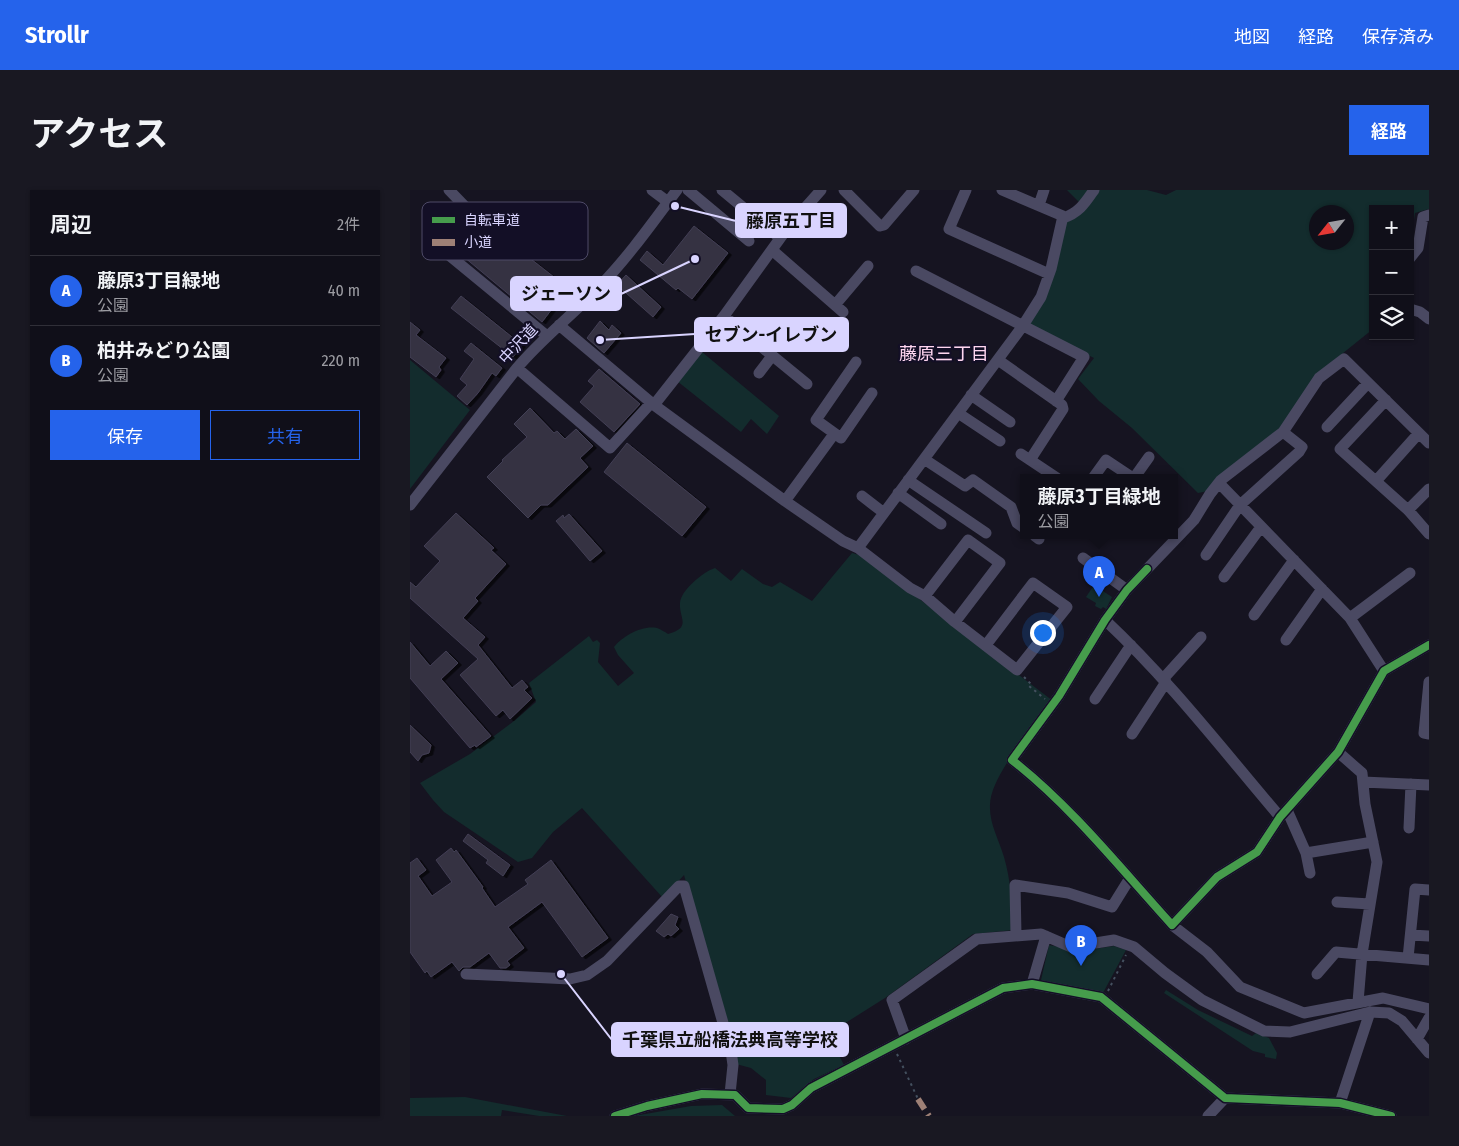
<!DOCTYPE html>
<html lang="ja">
<meta charset="utf-8">
<style>
body{margin:0;font-family:"Fira Sans Condensed","Noto Sans JP",sans-serif;background:#191822;color:#f1f3f6}
.controls{position:absolute;right:15px;top:15px;display:grid;overflow:hidden;border-radius:0px;box-shadow:0 1px 4px #0004}
.controls button{width:45px;height:45px;display:grid;place-items:center;padding:0;border:0;border-bottom:1px solid #302f38;background:#100f19;color:#f1f3f6;font:25px sans-serif}
.compass{position:absolute;left:899px;top:15px;width:45px;height:45px;border-radius:50%;background:#100f19;box-shadow:0 1px 4px #0004;rotate:239deg}
.you{position:absolute;left:632px;top:442px;width:18px;height:18px;margin:-12px;border:4px solid #fff;border-radius:50%;background:#1a73e8;box-shadow:0 0 0 8px #1a73e833}
.badge{display:grid;place-items:center;width:32px;height:32px;border-radius:50%;background:#2563eb;color:#fff;font-size:16px;font-weight:700}
.pin{position:absolute;translate:-50% -41px;filter:drop-shadow(0 1px 2px #0008)}
.pin::after{content:'';position:absolute;top:26px;width:18px;height:15px;background:inherit;clip-path:polygon(0 0,100% 0,50% 100%)}
.popup{position:absolute;left:610px;top:284px;width:158px;height:65px;box-sizing:border-box;display:grid;place-content:center;border-radius:0px;background:#100f19;filter:drop-shadow(0 1px 4px #0005);font-size:16px;white-space:nowrap;color:#9c9ca2}
.popup b{font-size:19px;color:#f1f3f6}
.popup::after{content:'';position:absolute;left:50%;top:100%;margin-left:-10px;border:10px solid transparent;border-top-color:#100f19}
.list{margin:0;padding:0;list-style:none}
h2{display:flex;justify-content:space-between;align-items:center;height:65px;margin:0;padding:0 20px;font-size:21px}
h2 small{font-size:16px;font-weight:400;color:#9c9ca2}
.list li{display:grid;grid-template-columns:32px 1fr auto;gap:15px;align-items:center;box-sizing:border-box;height:70px;padding:0 20px;border-top:1px solid #302f38}
.list b{display:block;font-size:19px;white-space:nowrap}
.list p{margin:0;font-size:16px;white-space:nowrap;color:#9c9ca2}
.list em{font-size:16px;font-style:normal;color:#9c9ca2}
.actions{display:flex;gap:10px;padding:15px 20px}
.actions a{flex:1;padding:11px 0;border:1px solid #2563eb;border-radius:0px;text-align:center;font-size:18px;color:#2563eb}
.actions .main{background:#2563eb;color:#fff}
.icon{flex:none;width:28px;height:28px;fill:none;stroke:currentColor;stroke-width:2;stroke-linecap:round;stroke-linejoin:round}
.map{position:relative;flex:none;width:1019px;height:926px;overflow:hidden;border-radius:0px}
header{display:flex;align-items:center;gap:30px;box-sizing:border-box;height:70px;padding:0 25px;background:#2563eb;color:#fff}
header strong{font-size:24px}
nav{display:flex;gap:28px;margin-inline-start:auto;font-size:18px}
.intro{display:flex;align-items:center;justify-content:space-between;box-sizing:border-box;height:120px;padding:0 30px}
h1{margin:0;font-size:35px}
.button{padding:12px 22px;border-radius:0px;background:#2563eb;color:#fff;font-size:18px;font-weight:700}
main{display:flex;gap:30px;padding:0 30px}
aside{flex:1;background:#100f19;border-radius:0px;box-shadow:0 1px 4px #0004}
.map>svg:first-child{display:block}
</style>
<header>
<strong>Strollr</strong>
<nav><a>地図</a><a>経路</a><a>保存済み</a></nav>
</header>
<div class="intro"><h1>アクセス</h1><a class="button">経路</a></div>
<main>
<aside>
<h2>周辺<small>2件</small></h2>
<ul class="list">
<li><span class="badge">A</span><div><b>藤原3丁目緑地</b><p>公園</p></div><em>40 m</em></li>
<li><span class="badge">B</span><div><b>柏井みどり公園</b><p>公園</p></div><em>220 m</em></li>
</ul>
<div class="actions"><a class="main">保存</a><a>共有</a></div>
</aside>
<div class="map">
<svg width="1019" height="926" viewBox="0 0 1019 926">
<defs>
<filter id="shadow"><feDropShadow dx="3.5" dy="2" stdDeviation="0" flood-color="#0009"/></filter>
</defs>
<rect width="100%" height="100%" fill="#161421"/>
<path fill="#132c2d" fill-rule="evenodd" d="M657,0H737L756,5L766,0H1019V19L1005,23L1000,58V19H963V139L917,176L880,229L798,301L788,303L722,238L689,211L668,189L684,168L617,135L653,36L671,14ZM906,22H936V52H906Z
M292,162L369,226L357,244L341,229L331,242L267,191Z
M0,170L60,220L0,299Z
M442,363L453,366L643,511C625,535 580,586 580,615C579,633 589,650 594,667C601,691 602,715 604,740L563,744L475,808L418,844L434,875L404,889L381,908L356,905V890L341,878L326,874L324,860L274,685L253,708L172,618L143,642L122,668L108,672L34,622L23,610L10,593L60,564L104,531L126,512L119,493L179,446L183,452L187,450L190,453L188,472L208,496L224,483L208,465L204,457C213,446 232,435 247,438C250,439 255,442 258,444C282,437 269,429 270,413C271,400 293,382 305,378L321,391L332,379L353,394L362,397L370,392L402,411Z
M684,395L702,407L696,419L693,417L691,419L685,416L686,413L676,407Z
M639,755L670,761L704,756L716,760L693,803L631,790Z
M756,800L788,820L842,846L846,843L859,848L867,863L866,869L855,867V864L843,861L754,803Z
M55,907L157,926H129L92,920L91,926H0V908Z
M312,915L325,926H224L281,916Z"/>
<path fill="#343243" stroke="#433f54" filter="url(#shadow)" d="M87,27L124,58L117,66L158,98L132,132L54,67Z
M284,36L318,63L282,109L268,98L266,100L230,70L237,61L253,75Z
M216,85L251,117L243,127L207,95Z
M51,106L112,155L103,167L41,118Z
M190,131L199,140L202,135L211,143L194,163L177,148Z
M0,132L10,140L6,145L36,168L29,177L31,180L26,187L0,167Z
M61,153L92,178L86,186L82,183L68,203L57,215L47,206L57,195L50,189L64,169L54,161Z
M189,179L230,214L204,242L170,212L184,196L178,191Z
M120,218L144,243L147,241L155,249L166,239L183,256L170,268L178,277L138,315H131L118,328L77,287L93,271L92,270L117,247L104,234Z
M217,253L296,317L272,346L194,282Z
M46,323L84,358L81,360L96,374L65,408L68,411L53,428L75,447L68,455L102,498L112,490L118,497L114,500L122,508L100,529L93,520L86,526L50,485L68,469L0,408V392L6,397L30,371L14,356Z
M159,324L192,361L180,371L146,331L153,325L154,328Z
M0,452L20,476L36,461L48,473L31,489L81,546L66,557L65,555L60,558L0,488Z
M0,535L21,555L19,563L12,565L8,571L0,562Z
M58,644L100,675L93,686L76,673L78,670L53,651Z
M41,658L44,662L46,660L73,697L72,698L85,717L118,694L115,690L141,670L198,748L172,767L132,712L98,737L114,758L97,771L100,775L96,778H90L79,763L60,777H53L49,781L42,772L21,787L17,781L15,783L0,762V673L7,668L16,680L8,686L22,706L42,692L26,670Z
M261,724L268,727L265,735L269,739L261,746L258,744L254,747L246,741Z"/>
<g fill="none" stroke-linecap="round" stroke-linejoin="round">
<path stroke="#44505f" stroke-width="2" stroke-dasharray="2.5 4" stroke-linecap="butt" d="M614,487L621,494L619,496L635,509
M698,801L716,765
M487,864L508,909"/>
<path stroke="#4a4962" stroke-width="11" d="M39,0L69,31L40,66L137,146
M242,0L258,12
M278,0L339,51
M312,0L370,48
M434,0L470,36L474,35L504,0
M556,0L539,39L639,84
M629,15L634,0
M653,28C669,23 675,13 684,0
M362,60L433,122
M1000,68L1008,58L1013,27L1019,25
M506,81L674,167L646,211
M425,115L458,76
M1000,119L1010,122L1019,129
M314,126L397,194
M149,135L244,215L375,311L433,351L448,358L500,398L515,406L545,432L607,480L657,417L623,393L576,455
M299,145L313,156
M588,170L652,215L653,219L620,270
M446,172L406,230L431,248L462,203
M107,178L200,258L241,213
M349,183L362,166
M561,205L600,232
M976,210L930,259L998,320L1019,344
M244,215L314,126L379,36L411,0
M548,223L590,251
M917,237L958,193
M1019,253L934,169L909,188L873,242L811,290L800,304L784,330L717,400L695,430L649,506L602,570C662,617 711,679 762,735L807,687L847,662L870,627L928,562L974,481L1019,455
M611,264L647,288
M514,269L555,296L563,290L601,317L607,333L614,338
M683,288L696,270L723,288
M724,288L739,267
M498,290L576,343
M966,291L1009,243
M809,293L940,428L974,481
M488,303L531,334
M452,306L474,323
M375,311L424,244
M0,315L107,178C132,148 164,124 191,95C219,66 243,32 267,0
M998,320L1019,299
M625,346L629,349
M448,358L612,137L631,107L641,79L653,26L592,0
M796,365L830,315L889,262L892,257L873,242
M673,368L717,400
M814,387L851,337
M515,406L558,350L590,373L545,432
M844,425L884,370
M940,428L1000,383
M695,430C759,490 813,560 870,627
M876,450L912,399
M753,489L791,447
M1019,492L1014,543L1019,544
M685,509L721,455
M722,544L756,492
M928,562L952,583L955,614L967,672L952,764L948,812
M953,592L1019,595
M877,620L896,663L963,652
M999,638L1001,594
M896,663L900,683
M927,712L960,714
M762,735L797,762L830,797L894,823L973,808L1019,819
M606,745L605,695L658,703L702,717L720,688
M1001,745L1019,746
M998,768L1005,699L1019,700
M56,784L160,789L177,785L197,771L269,696H274L321,861L323,875L320,904
M907,784L926,762L1019,770
M622,794L636,746
M496,849L482,810L567,749L631,744L661,757L704,750L724,757L755,783L792,810L854,841L880,842L960,822L979,823L992,831L1019,863
M1007,849L1019,828
M930,913L960,822
M205,926L237,916L292,904L325,905L338,918L373,919L382,915L401,898L593,798L622,794L691,807L815,908L930,913L981,926
M798,926L815,908"/>
<path stroke="#9e8076" stroke-width="6" stroke-dasharray="12 6" stroke-linecap="butt" d="M508,909L519,926"/>
<g stroke="#130f26" stroke-width="11">
<path id="cycleway" d="M737,379L717,400L695,430L649,506L602,570C662,617 711,679 762,735L807,687L847,662L870,627L928,562L974,481L1019,455
M205,926L237,916L292,904L325,905L338,918L373,919L382,915L401,898L593,798L622,794L691,807L815,908L930,913L981,926"/>
</g>
<use href="#cycleway" stroke="#469c4c" stroke-width="8"/>
</g>
<g text-anchor="middle" dominant-baseline="central" stroke-width="4.5" stroke-linejoin="round" paint-order="stroke">
<g font-size="16" fill="#d9d4ff" stroke="#130f26">
<text transform="translate(108 154) rotate(-47)">中沢道</text>
</g>
<g font-size="18" fill="#ffd6f0" stroke="#130f26">
<text x="534" y="164">藤原三丁目</text>
</g>
</g>
<rect x="12" y="12" width="166" height="58" rx="8" fill="#130f26" stroke="#4e4a67" stroke-width="1"/>
<rect x="22" y="27" width="23" height="6" fill="#469c4c"/>
<rect x="22" y="49" width="23" height="7" fill="#9e8076"/>
<g font-size="14" fill="#d9d4ff">
<text x="54" y="35">自転車道</text>
<text x="54" y="57">小道</text>
</g>
<path fill="none" stroke="#d9d4ff" stroke-width="2" d="M265 16L326 31M285 69L211 104M190 150L285 144M151 784L202 850"/>
<g fill="#d9d4ff" stroke="#130f26" stroke-width="2">
<circle cx="265" cy="16" r="5"/>
<circle cx="285" cy="69" r="5"/>
<circle cx="190" cy="150" r="5"/>
<circle cx="151" cy="784" r="5"/>
</g>
<g fill="#d9d4ff" stroke="#d9d4ff" stroke-width="2">
<rect x="326" y="14" width="110" height="33" rx="5"/>
<rect x="101" y="87" width="110" height="33" rx="5"/>
<rect x="285" y="128" width="153" height="33" rx="5"/>
<rect x="202" y="833" width="236" height="33" rx="5"/>
</g>
<g font-size="18" text-anchor="middle" font-weight="bold" fill="#111">
<text x="381" y="37">藤原五丁目</text>
<text x="156" y="110">ジェーソン</text>
<text x="361" y="151">セブン-イレブン</text>
<text x="320" y="856">千葉県立船橋法典高等学校</text>
</g>
</svg>
<div class="controls">
<button>+</button>
<button>−</button>
<button><svg class="icon" aria-label="layers" viewBox="0 0 24 24"><path d="M12 4l9 5-9 5-9-5zM3 14l9 5 9-5"/></svg></button>
</div>
<svg class="compass" viewBox="-18 -18 36 36"><path d="M0-13l5 13h-10z" fill="#e53935"/><path d="M0 13l5-13h-10z" fill="#9c9ca2"/></svg>
<div class="you"></div>
<div class="pin badge" style="left:689px;top:407px">A</div>
<div class="popup"><b>藤原3丁目緑地</b>公園</div>
<div class="pin badge" style="left:671px;top:776px">B</div>
</div>
</main>
